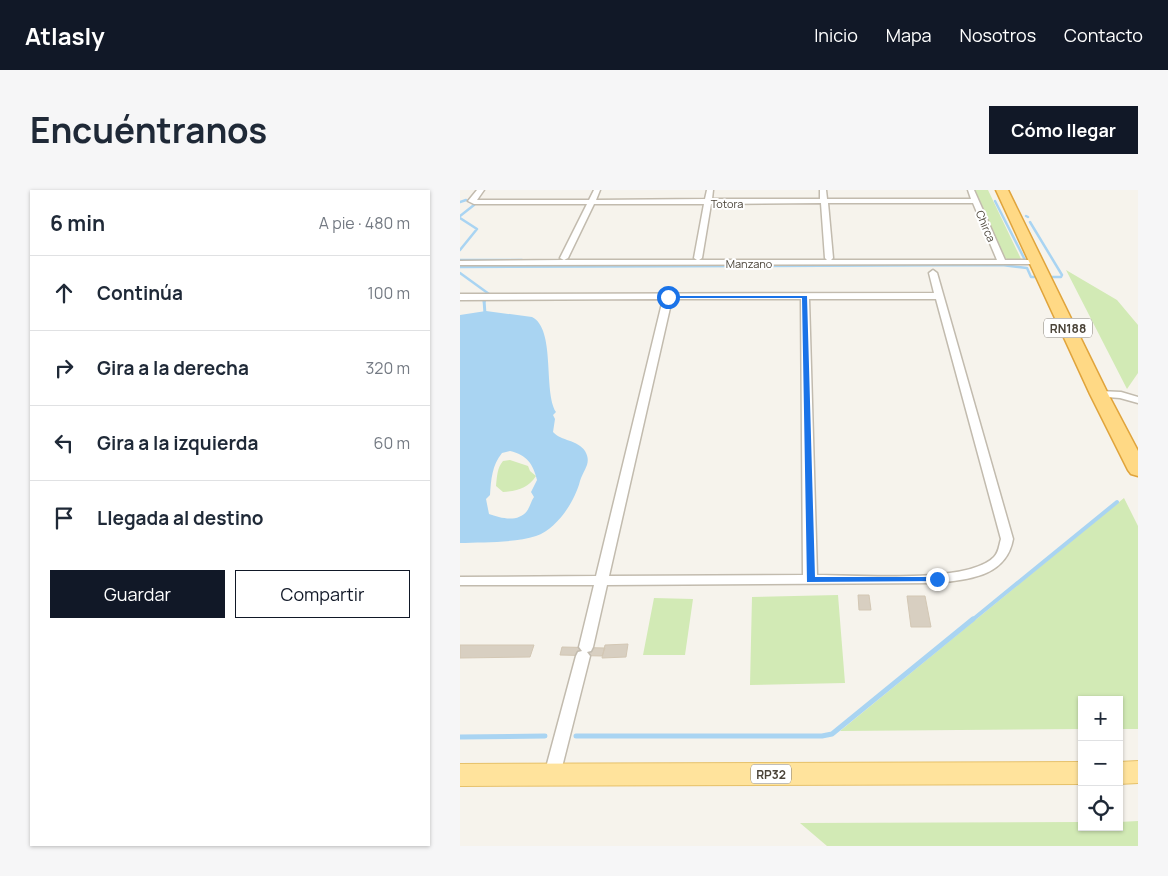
<!DOCTYPE html>
<html lang="es">
<meta charset="utf-8">
<style>
body{margin:0;font-family:Manrope,sans-serif;background:#f6f6f7;color:#1f2937}
.controls{position:absolute;right:15px;bottom:15px;display:grid;overflow:hidden;border-radius:0px;box-shadow:0 1px 4px #0004}
.controls button{width:45px;height:45px;display:grid;place-items:center;padding:0;border:0;border-bottom:1px solid #e0e1e3;background:#fff;color:#1f2937;font:25px sans-serif}
.stop{position:absolute;width:15px;height:15px;margin:-11px;border:4px solid #1a73e8;border-radius:50%;background:#fff}
.stop.end{background:#1a73e8;border-color:#fff;box-shadow:0 1px 5px #0008}
.list{margin:0;padding:0;list-style:none}
h2{display:flex;justify-content:space-between;align-items:center;height:65px;margin:0;padding:0 20px;font-size:21px}
h2 small{font-size:16px;font-weight:400;color:#747a83}
.list li{display:grid;grid-template-columns:32px 1fr auto;gap:15px;align-items:center;box-sizing:border-box;height:75px;padding:0 20px;border-top:1px solid #e0e1e3}
.list b{display:block;font-size:19px;white-space:nowrap}
.list em{font-size:16px;font-style:normal;color:#747a83}
.actions{display:flex;gap:10px;padding:15px 20px}
.actions a{flex:1;padding:11px 0;border:1px solid #111827;border-radius:0px;text-align:center;font-size:18px;color:#111827}
.actions .main{background:#111827;color:#fff}
.icon{flex:none;width:28px;height:28px;fill:none;stroke:currentColor;stroke-width:2;stroke-linecap:round;stroke-linejoin:round}
.map{position:relative;flex:none;width:678px;height:656px;overflow:hidden;border-radius:0px}
header{display:flex;align-items:center;gap:30px;box-sizing:border-box;height:70px;padding:0 25px;background:#111827;color:#fff}
header strong{font-size:24px}
nav{display:flex;gap:28px;margin-inline-start:auto;font-size:18px}
.intro{display:flex;align-items:center;justify-content:space-between;box-sizing:border-box;height:120px;padding:0 30px}
h1{margin:0;font-size:35px}
.button{padding:12px 22px;border-radius:0px;background:#111827;color:#fff;font-size:18px;font-weight:700}
main{display:flex;gap:30px;padding:0 30px}
aside{flex:1;background:#fff;border-radius:0px;box-shadow:0 1px 4px #0004}
.map>svg:first-child{display:block}
</style>
<header>
<strong>Atlasly</strong>
<nav><a>Inicio</a><a>Mapa</a><a>Nosotros</a><a>Contacto</a></nav>
</header>
<div class="intro"><h1>Encuéntranos</h1><a class="button">Cómo llegar</a></div>
<main>
<aside>
<h2>6 min<small>A pie · 480 m</small></h2>
<ul class="list">
<li><svg class="icon" aria-label="ahead" viewBox="0 0 24 24"><path d="M12 20V5M6 11l6-6 6 6"/></svg><div><b>Continúa</b></div><em>100 m</em></li>
<li><svg class="icon" aria-label="right" viewBox="0 0 24 24"><path d="M7 20v-9h11M14 6l5 5-5 5"/></svg><div><b>Gira a la derecha</b></div><em>320 m</em></li>
<li><svg class="icon" aria-label="left" viewBox="0 0 24 24"><path d="M17 20v-9H6M10 6l-5 5 5 5"/></svg><div><b>Gira a la izquierda</b></div><em>60 m</em></li>
<li><svg class="icon" aria-label="arrive" viewBox="0 0 24 24"><path d="M6 21V4h12l-3 4 3 4H6"/></svg><div><b>Llegada al destino</b></div></li>
</ul>
<div class="actions"><a class="main">Guardar</a><a>Compartir</a></div>
</aside>
<div class="map">
<svg width="678" height="656" viewBox="0 0 678 656">
<rect width="100%" height="100%" fill="#f6f3ec"/>
<path fill="#d2eab5" d="M515,0H528L562,71H551L545,68Z
M606,80L657,110L678,135V183L667,199Z
M50,270L68,276L70,281L76,286C68,298 58,301 43,302L36,296C37,287 37,278 43,271Z
M664,308L678,336V539H659V510H622V539L380,541Z
M378,405L385,493L290,495L292,407Z
M194,408L233,409L225,465H183Z
M678,631V656H367L340,633L622,632V637H659V632Z"/>
<path fill="#a9d4f2" fill-rule="evenodd" d="M26,121L72,127C96,139 83,201 96,222L93,225L95,229L93,242C101,251 118,250 125,261C132,273 124,279 120,291C115,311 97,339 76,346C55,353 22,352 0,353V125ZM50,261C67,265 73,274 77,290L71,302L74,307C71,311 70,317 67,321C58,333 40,328 29,324L26,309L30,305C31,290 32,275 42,263Z"/>
<g fill="none" stroke-linecap="round" stroke-linejoin="round">
<path stroke="#a9d4f2" stroke-width="2.5" d="M535,11L565,70
M0,12L6,10
M0,26L14,15
M566,26L568,27
M0,28L17,39L0,60
M570,32L602,85L601,87H592
M0,70H62
M0,77L542,75L567,78L571,87H576
M0,83L29,104L24,112"/>
<path stroke="#a9d4f2" stroke-width="3" d="M24,110L25,124"/>
<path stroke="#a9d4f2" stroke-width="4" d="M511,431L657,312"/>
<path stroke="#a9d4f2" stroke-width="5" d="M116,546H362L372,544L513,429
M0,547L85,546"/>
</g>
<path fill="#d8cfc1" stroke="#d3c7b4" d="M398,405H409L411,420H399Z
M447,406H465L471,437H451Z
M168,454L166,467L142,468L145,455Z
M0,455H74L70,467L0,468Z
M102,457L145,458L142,466L100,465Z"/>
<g fill="none" stroke-linecap="round" stroke-linejoin="round">
<g stroke="#c2bbae" stroke-width="3">
<path id="minor" d="M17,0H24L17,10H129L134,0H140L136,10L245,9L247,0H253L252,9H360V0H366L367,9H511L508,0H514L545,70H577L581,72L577,74L0,75V71L104,70L100,68L127,14H14L8,11ZM361,13L365,68L367,70H239L242,68L251,14ZM368,13H513L537,70H371L373,68ZM134,14H244L234,68L237,70H104L108,68Z
M473,80L477,83L553,349C546,387 509,389 477,393L147,395L133,457L131,461L127,462L130,466L100,585L98,590L92,592L86,590L84,585L116,466L118,462L122,461L119,457L134,395H0V387L136,386L203,109L0,110V104L474,103L469,83ZM212,109H341L343,385L149,386ZM349,109H476L541,349C539,355 539,362 534,367C508,394 395,385 357,385Z
M639,201L661,202L678,207V213L660,208L635,206L634,204Z"/>
</g>
<g stroke="#e6c16a" stroke-width="2">
<path id="primary" d="M678,571V593L659,594V572Z
M622,572V594L0,596V574Z"/>
</g>
<g stroke="#e0a43c" stroke-width="3">
<path id="trunk" d="M536,0H548L648,204L678,261V286L671,284L668,280L630,204Z"/>
</g>
<use href="#minor" fill="#fff" fill-rule="evenodd"/>
<use href="#primary" fill="#ffe39c" fill-rule="evenodd"/>
<use href="#trunk" fill="#ffd985" fill-rule="evenodd"/>
</g>
<path fill="#1a73e8" d="M206,106H347L355,387H480V391L347,392L342,108H208Z"/>
<g text-anchor="middle" dominant-baseline="central" stroke-width="4" stroke-linejoin="round" paint-order="stroke">
<g font-size="11" fill="#4b4439" stroke="#fff">
<text x="267" y="13">Totora</text>
<text transform="translate(526 36) rotate(67)">Chirca</text>
<text x="289" y="73">Manzano</text>
</g>
<g fill="#fff" stroke="#817c74" stroke-width="1">
<rect x="584" y="128.5" width="48" height="19" rx="4"/>
<rect x="291" y="574.5" width="40" height="19" rx="4"/>
</g>
<g font-size="12" font-weight="bold" fill="#4b4439">
<text x="608" y="138">RN188</text>
<text x="311" y="584">RP32</text>
</g>
</g>
</svg>
<div class="controls">
<button>+</button>
<button>−</button>
<button><svg class="icon" aria-label="locate" viewBox="0 0 24 24"><circle cx="12" cy="12" r="6"/><path d="M12 2v4M12 18v4M2 12h4M18 12h4"/></svg></button>
</div>
<div class="stop" style="left:208px;top:107px"></div>
<div class="stop end" style="left:477px;top:389px"></div>
</div>
</main>
